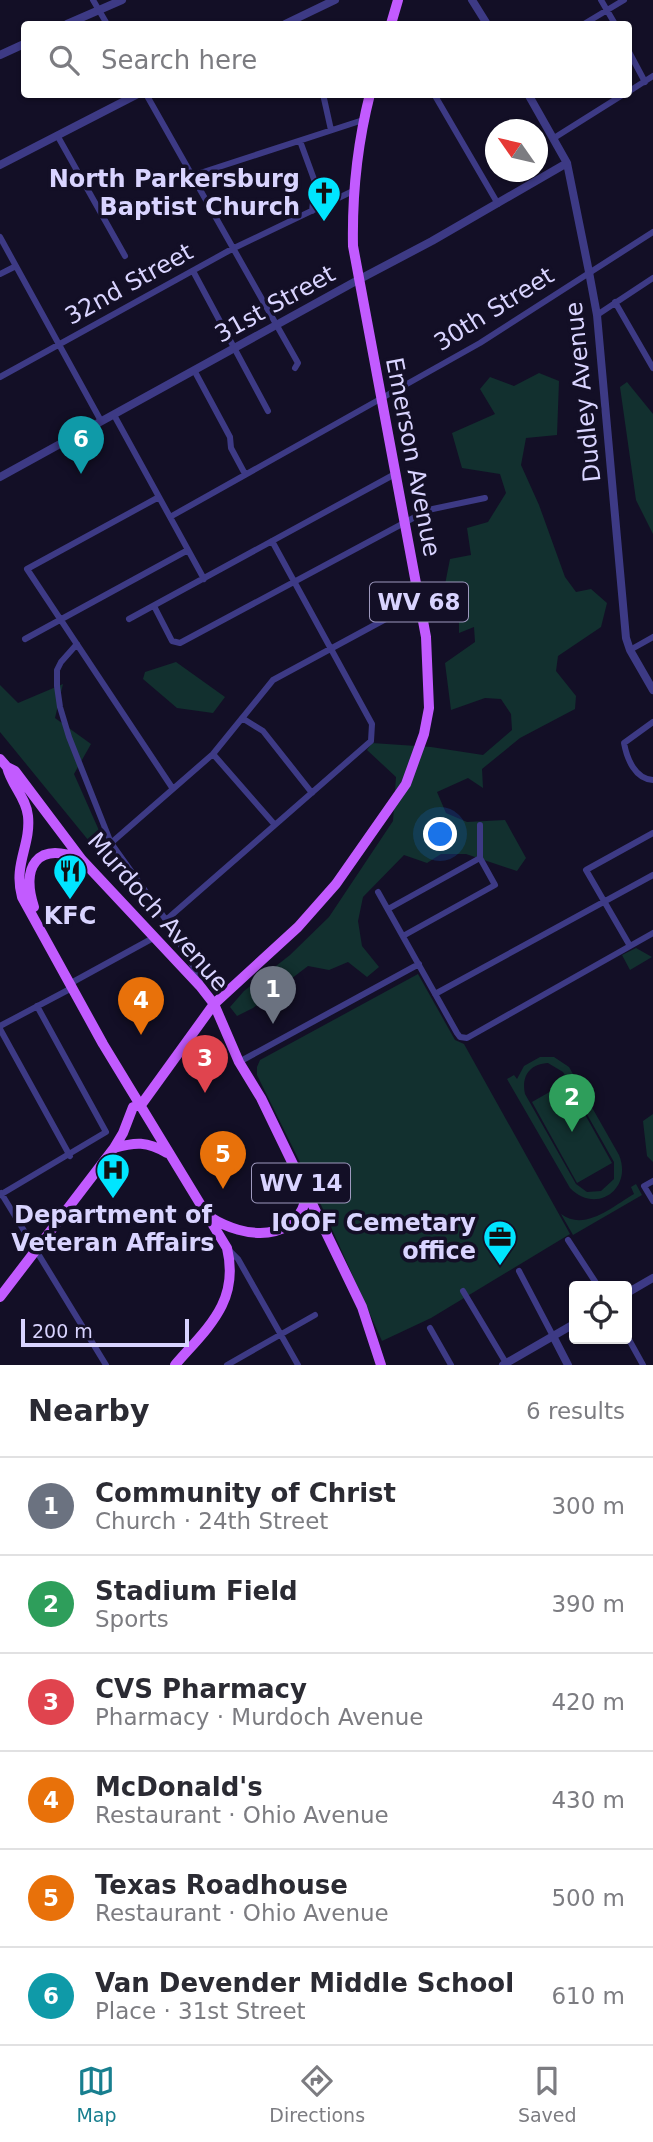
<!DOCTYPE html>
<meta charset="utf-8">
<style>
body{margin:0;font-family:"DejaVu Sans",sans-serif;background:#f7f7f7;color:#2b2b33}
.controls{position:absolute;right:21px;bottom:21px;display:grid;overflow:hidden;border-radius:7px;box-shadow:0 2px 5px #0004}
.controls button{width:63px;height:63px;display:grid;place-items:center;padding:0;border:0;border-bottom:2px solid #e1e1e2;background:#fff;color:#2b2b33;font:35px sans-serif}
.compass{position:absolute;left:485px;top:119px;width:63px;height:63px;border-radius:50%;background:#fff;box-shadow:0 2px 5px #0004;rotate:304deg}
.scale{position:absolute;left:21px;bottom:18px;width:168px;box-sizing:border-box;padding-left:7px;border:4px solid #d9d4ff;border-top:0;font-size:19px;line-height:24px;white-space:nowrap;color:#d9d4ff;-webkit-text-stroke:5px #130f26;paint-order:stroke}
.you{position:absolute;left:441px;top:835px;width:24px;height:24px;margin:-18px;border:5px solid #fff;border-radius:50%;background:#1a73e8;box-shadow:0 0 0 10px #1a73e833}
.badge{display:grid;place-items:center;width:46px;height:46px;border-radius:50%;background:#187f8f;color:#fff;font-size:23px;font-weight:700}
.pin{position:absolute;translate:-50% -58px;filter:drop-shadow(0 2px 4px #0008)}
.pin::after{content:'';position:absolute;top:37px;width:24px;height:21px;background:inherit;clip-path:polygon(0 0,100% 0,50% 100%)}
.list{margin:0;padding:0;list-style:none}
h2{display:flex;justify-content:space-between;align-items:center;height:91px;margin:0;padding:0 28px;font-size:30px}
h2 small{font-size:23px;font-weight:400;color:#7c7c81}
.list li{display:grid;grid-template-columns:46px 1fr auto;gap:21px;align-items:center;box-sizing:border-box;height:98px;padding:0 28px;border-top:2px solid #e1e1e2}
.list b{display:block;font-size:26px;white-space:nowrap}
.list p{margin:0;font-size:23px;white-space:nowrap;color:#7c7c81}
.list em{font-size:23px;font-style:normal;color:#7c7c81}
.icon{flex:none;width:38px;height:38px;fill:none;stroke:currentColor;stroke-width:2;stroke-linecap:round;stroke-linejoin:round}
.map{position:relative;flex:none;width:653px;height:1365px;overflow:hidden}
.search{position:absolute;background:#fff;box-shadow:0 2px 5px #0004;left:21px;right:21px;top:21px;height:77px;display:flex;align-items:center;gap:18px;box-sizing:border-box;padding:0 24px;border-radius:7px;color:#7c7c81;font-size:26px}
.sheet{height:679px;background:#fff}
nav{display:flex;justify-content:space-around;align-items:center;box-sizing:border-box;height:98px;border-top:2px solid #e1e1e2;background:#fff;font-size:19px;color:#7c7c81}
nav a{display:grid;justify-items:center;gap:4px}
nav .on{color:#187f8f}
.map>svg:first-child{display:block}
</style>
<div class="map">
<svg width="653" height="1365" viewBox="0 0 653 1365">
<rect width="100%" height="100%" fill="#130f26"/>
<path fill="#12302f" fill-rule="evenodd" d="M539,373L559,381L557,435L526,438L521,465L539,505L565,577L576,592L591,589L607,603L601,627L558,656L556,671L576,696L575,709L520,738L482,769L483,788L468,778L437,792L446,813L467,822L505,820L526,858L517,871L466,854H441L427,863L404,855L363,897L358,921L362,946L379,967L367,977L348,962L329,970L308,966L253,1008L237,1016L230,1007L244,991L290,955L329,917L393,821L396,777L367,750L372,743L431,747L483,755L512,730L511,714L501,699L485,698L451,710L445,663L475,642L474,627L459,633V610H440L450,559L471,555L467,528L488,522L506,493L500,474L462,468L452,433L495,414L480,389L490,377L514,386Z
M627,382L653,414V534L636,500L620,387Z
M176,662L225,697L213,713L177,708L143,679L145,672Z
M63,684L55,718L91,744L74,774L101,835L146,897L142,906L0,732V685L18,703Z
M636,948L652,957L630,970L622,955Z
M418,974L455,1040L464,1044L570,1234L431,1318L382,1341L322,1207L257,1075V1067L260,1060Z
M540,1057H554L569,1067L619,1155C633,1189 596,1215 570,1188L507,1079L514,1075L517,1079L524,1066ZM548,1063L563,1072L614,1162V1179L601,1191L587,1192L576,1184L525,1094C521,1076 530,1064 548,1063Z
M567,1082L612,1163L577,1183L532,1102Z
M653,1114V1162L647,1156L643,1121Z
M636,1184L642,1195L573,1235L561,1214C585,1232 613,1206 634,1194L631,1187Z"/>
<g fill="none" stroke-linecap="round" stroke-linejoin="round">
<path stroke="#3d3a85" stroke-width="6" d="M93,0L107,24
M601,0L615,24
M584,24L624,0
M628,50L645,82
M628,92L653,76
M146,94L298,363L295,368
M323,94L331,130
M434,94L498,204
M57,135L125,256
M554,138L624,94
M300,141L315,182L312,211
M191,176L363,120
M0,237L101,421
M193,271L268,411
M0,274L16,266
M615,302L653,368
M597,315L653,278
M194,370L230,437L231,448L245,474
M0,377L232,249L353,191
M114,415L204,579
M159,497L27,569L173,789
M170,517L480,343L653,232
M154,606L172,641L180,643L428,510L485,498
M129,619L395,474
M25,639L188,550
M77,644L61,662L57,670V686L60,707L69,737L111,843L166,920L200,978V984
M630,650L653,637
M242,718L263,731L312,793
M653,722L624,743C627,759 635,779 653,780
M213,754L275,825
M111,843L213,754L273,680L419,601
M378,892L457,1033L460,1037L467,1038L653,933
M388,909L480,858
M166,920L371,741L372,724L272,541
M403,936L495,885L480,858V825
M630,946L586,870L653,833
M435,994L653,875
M0,1026L68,990L71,983L155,937
M0,1029L70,1156
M239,1062L419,964
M653,1181L644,1186L653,1201
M1,1193L106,1365
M0,1195L106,1132L37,1006
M568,1240L598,1286
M228,1249L238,1259L298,1365
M519,1271L553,1336
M463,1291L506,1363
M430,1328L451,1365
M627,1336L643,1365
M227,1365L315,1315"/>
<path stroke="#3d3a85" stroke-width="8" d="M472,0L487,24
M67,24L122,0
M285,24L335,0
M0,55L24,44
M528,94L567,163L589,272L597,315L626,638L630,650L653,690
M0,165L138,94
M0,477L358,280L432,241L567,163
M627,1293L653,1278
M553,1336L568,1365
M503,1365L574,1324"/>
<path stroke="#c25bff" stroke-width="10" d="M391,24L398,0
M0,759L7,767L15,771L82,860L200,986L214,1004L239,1062L261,1098L362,1307L381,1365
M7,767C11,785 26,797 28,816C31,846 13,864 22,897L103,1044L227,1248C240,1302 207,1328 175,1365
M34,907C21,868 36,841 80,859
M114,1148C135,1142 147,1141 167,1153
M210,1217C244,1239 298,1244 307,1194
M0,1297L114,1148L123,1133L133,1107L141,1105L214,1004L298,927L336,884L406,784L424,734L429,708L426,637L353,246C352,194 357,145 370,94"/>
</g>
<defs>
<g id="church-pin" transform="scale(1.75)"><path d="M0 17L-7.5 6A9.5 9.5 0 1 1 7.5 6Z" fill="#00e5ff" stroke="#130f26"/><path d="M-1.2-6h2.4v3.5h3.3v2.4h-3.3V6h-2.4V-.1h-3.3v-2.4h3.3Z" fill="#111"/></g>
<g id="restaurant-pin" transform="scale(1.75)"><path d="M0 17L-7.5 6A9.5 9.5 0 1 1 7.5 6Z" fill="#00e5ff" stroke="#130f26"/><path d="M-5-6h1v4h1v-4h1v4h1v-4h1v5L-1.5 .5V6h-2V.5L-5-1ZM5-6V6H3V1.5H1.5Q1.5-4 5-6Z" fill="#111"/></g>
<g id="hospital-pin" transform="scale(1.75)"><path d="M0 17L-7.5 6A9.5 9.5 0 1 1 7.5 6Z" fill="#00e5ff" stroke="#130f26"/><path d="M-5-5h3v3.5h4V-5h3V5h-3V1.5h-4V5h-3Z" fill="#111"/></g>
<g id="office-pin" transform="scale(1.75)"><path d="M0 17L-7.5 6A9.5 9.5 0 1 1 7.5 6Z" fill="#00e5ff" stroke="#130f26"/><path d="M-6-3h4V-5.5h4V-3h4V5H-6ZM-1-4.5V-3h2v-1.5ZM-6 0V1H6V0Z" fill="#111"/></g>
</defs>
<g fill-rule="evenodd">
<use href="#church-pin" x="324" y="193"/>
<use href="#restaurant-pin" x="70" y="871"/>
<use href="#hospital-pin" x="113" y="1170"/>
<use href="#office-pin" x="500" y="1237"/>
</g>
<g text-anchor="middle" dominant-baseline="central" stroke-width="7" stroke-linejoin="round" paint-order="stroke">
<g fill="#130f26" stroke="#9e99be" stroke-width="2">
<rect x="370" y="582.5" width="98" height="39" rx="5"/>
<rect x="252" y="1163.5" width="98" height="39" rx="5"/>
</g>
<g font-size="23" font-weight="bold" fill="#d9d4ff">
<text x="419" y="602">WV 68</text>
<text x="301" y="1183">WV 14</text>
</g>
<g font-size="24" font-weight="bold" fill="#d9d4ff" stroke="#130f26" text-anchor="end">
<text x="300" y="179">North Parkersburg<tspan x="300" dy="28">Baptist Church</tspan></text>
<text x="70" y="916" text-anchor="middle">KFC</text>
<text x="113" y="1215" text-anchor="middle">Department of<tspan x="113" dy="28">Veteran Affairs</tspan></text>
<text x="476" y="1223">IOOF Cemetary<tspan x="476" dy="28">office</tspan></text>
</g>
<g font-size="24" fill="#d9d4ff" stroke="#130f26">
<text transform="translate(129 284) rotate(-29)">32nd Street</text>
<text transform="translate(275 304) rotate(-29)">31st Street</text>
<text transform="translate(494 309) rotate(-32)">30th Street</text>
<text transform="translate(583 392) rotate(-96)">Dudley Avenue</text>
<text transform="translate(413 457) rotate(79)">Emerson Avenue</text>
<text transform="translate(158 912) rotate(49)">Murdoch Avenue</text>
</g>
</g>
</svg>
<div class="controls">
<button><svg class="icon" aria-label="locate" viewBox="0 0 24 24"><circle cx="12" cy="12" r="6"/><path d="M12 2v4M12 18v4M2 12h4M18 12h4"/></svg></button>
</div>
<svg class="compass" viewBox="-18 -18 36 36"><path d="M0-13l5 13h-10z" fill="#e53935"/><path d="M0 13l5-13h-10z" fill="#7c7c81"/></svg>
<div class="scale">200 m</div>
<div class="you"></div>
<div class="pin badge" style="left:273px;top:1024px;background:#6b7280">1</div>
<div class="pin badge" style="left:572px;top:1132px;background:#2e9e5b">2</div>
<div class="pin badge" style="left:205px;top:1093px;background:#e0444e">3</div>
<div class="pin badge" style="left:141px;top:1035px;background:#e8710a">4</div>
<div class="pin badge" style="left:223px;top:1189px;background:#e8710a">5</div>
<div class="pin badge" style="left:81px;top:474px;background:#0f9aa8">6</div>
<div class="search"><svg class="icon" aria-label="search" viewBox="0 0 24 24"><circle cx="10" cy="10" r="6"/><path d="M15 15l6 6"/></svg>Search here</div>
</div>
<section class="sheet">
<h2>Nearby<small>6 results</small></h2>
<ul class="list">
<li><span class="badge" style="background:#6b7280">1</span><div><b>Community of Christ</b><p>Church · 24th Street</p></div><em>300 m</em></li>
<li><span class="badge" style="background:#2e9e5b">2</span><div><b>Stadium Field</b><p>Sports</p></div><em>390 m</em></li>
<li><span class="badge" style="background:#e0444e">3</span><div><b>CVS Pharmacy</b><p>Pharmacy · Murdoch Avenue</p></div><em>420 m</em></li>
<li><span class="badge" style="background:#e8710a">4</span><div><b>McDonald's</b><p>Restaurant · Ohio Avenue</p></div><em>430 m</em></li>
<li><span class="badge" style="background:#e8710a">5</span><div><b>Texas Roadhouse</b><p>Restaurant · Ohio Avenue</p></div><em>500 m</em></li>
<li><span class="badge" style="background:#0f9aa8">6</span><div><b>Van Devender Middle School</b><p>Place · 31st Street</p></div><em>610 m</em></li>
</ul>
</section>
<nav>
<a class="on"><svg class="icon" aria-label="map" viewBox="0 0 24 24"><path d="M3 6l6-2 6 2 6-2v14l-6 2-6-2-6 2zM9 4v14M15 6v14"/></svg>Map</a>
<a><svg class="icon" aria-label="directions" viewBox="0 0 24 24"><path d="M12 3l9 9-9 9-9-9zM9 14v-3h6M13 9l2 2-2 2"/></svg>Directions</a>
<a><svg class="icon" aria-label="saved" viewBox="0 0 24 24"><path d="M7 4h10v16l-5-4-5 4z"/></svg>Saved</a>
</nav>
